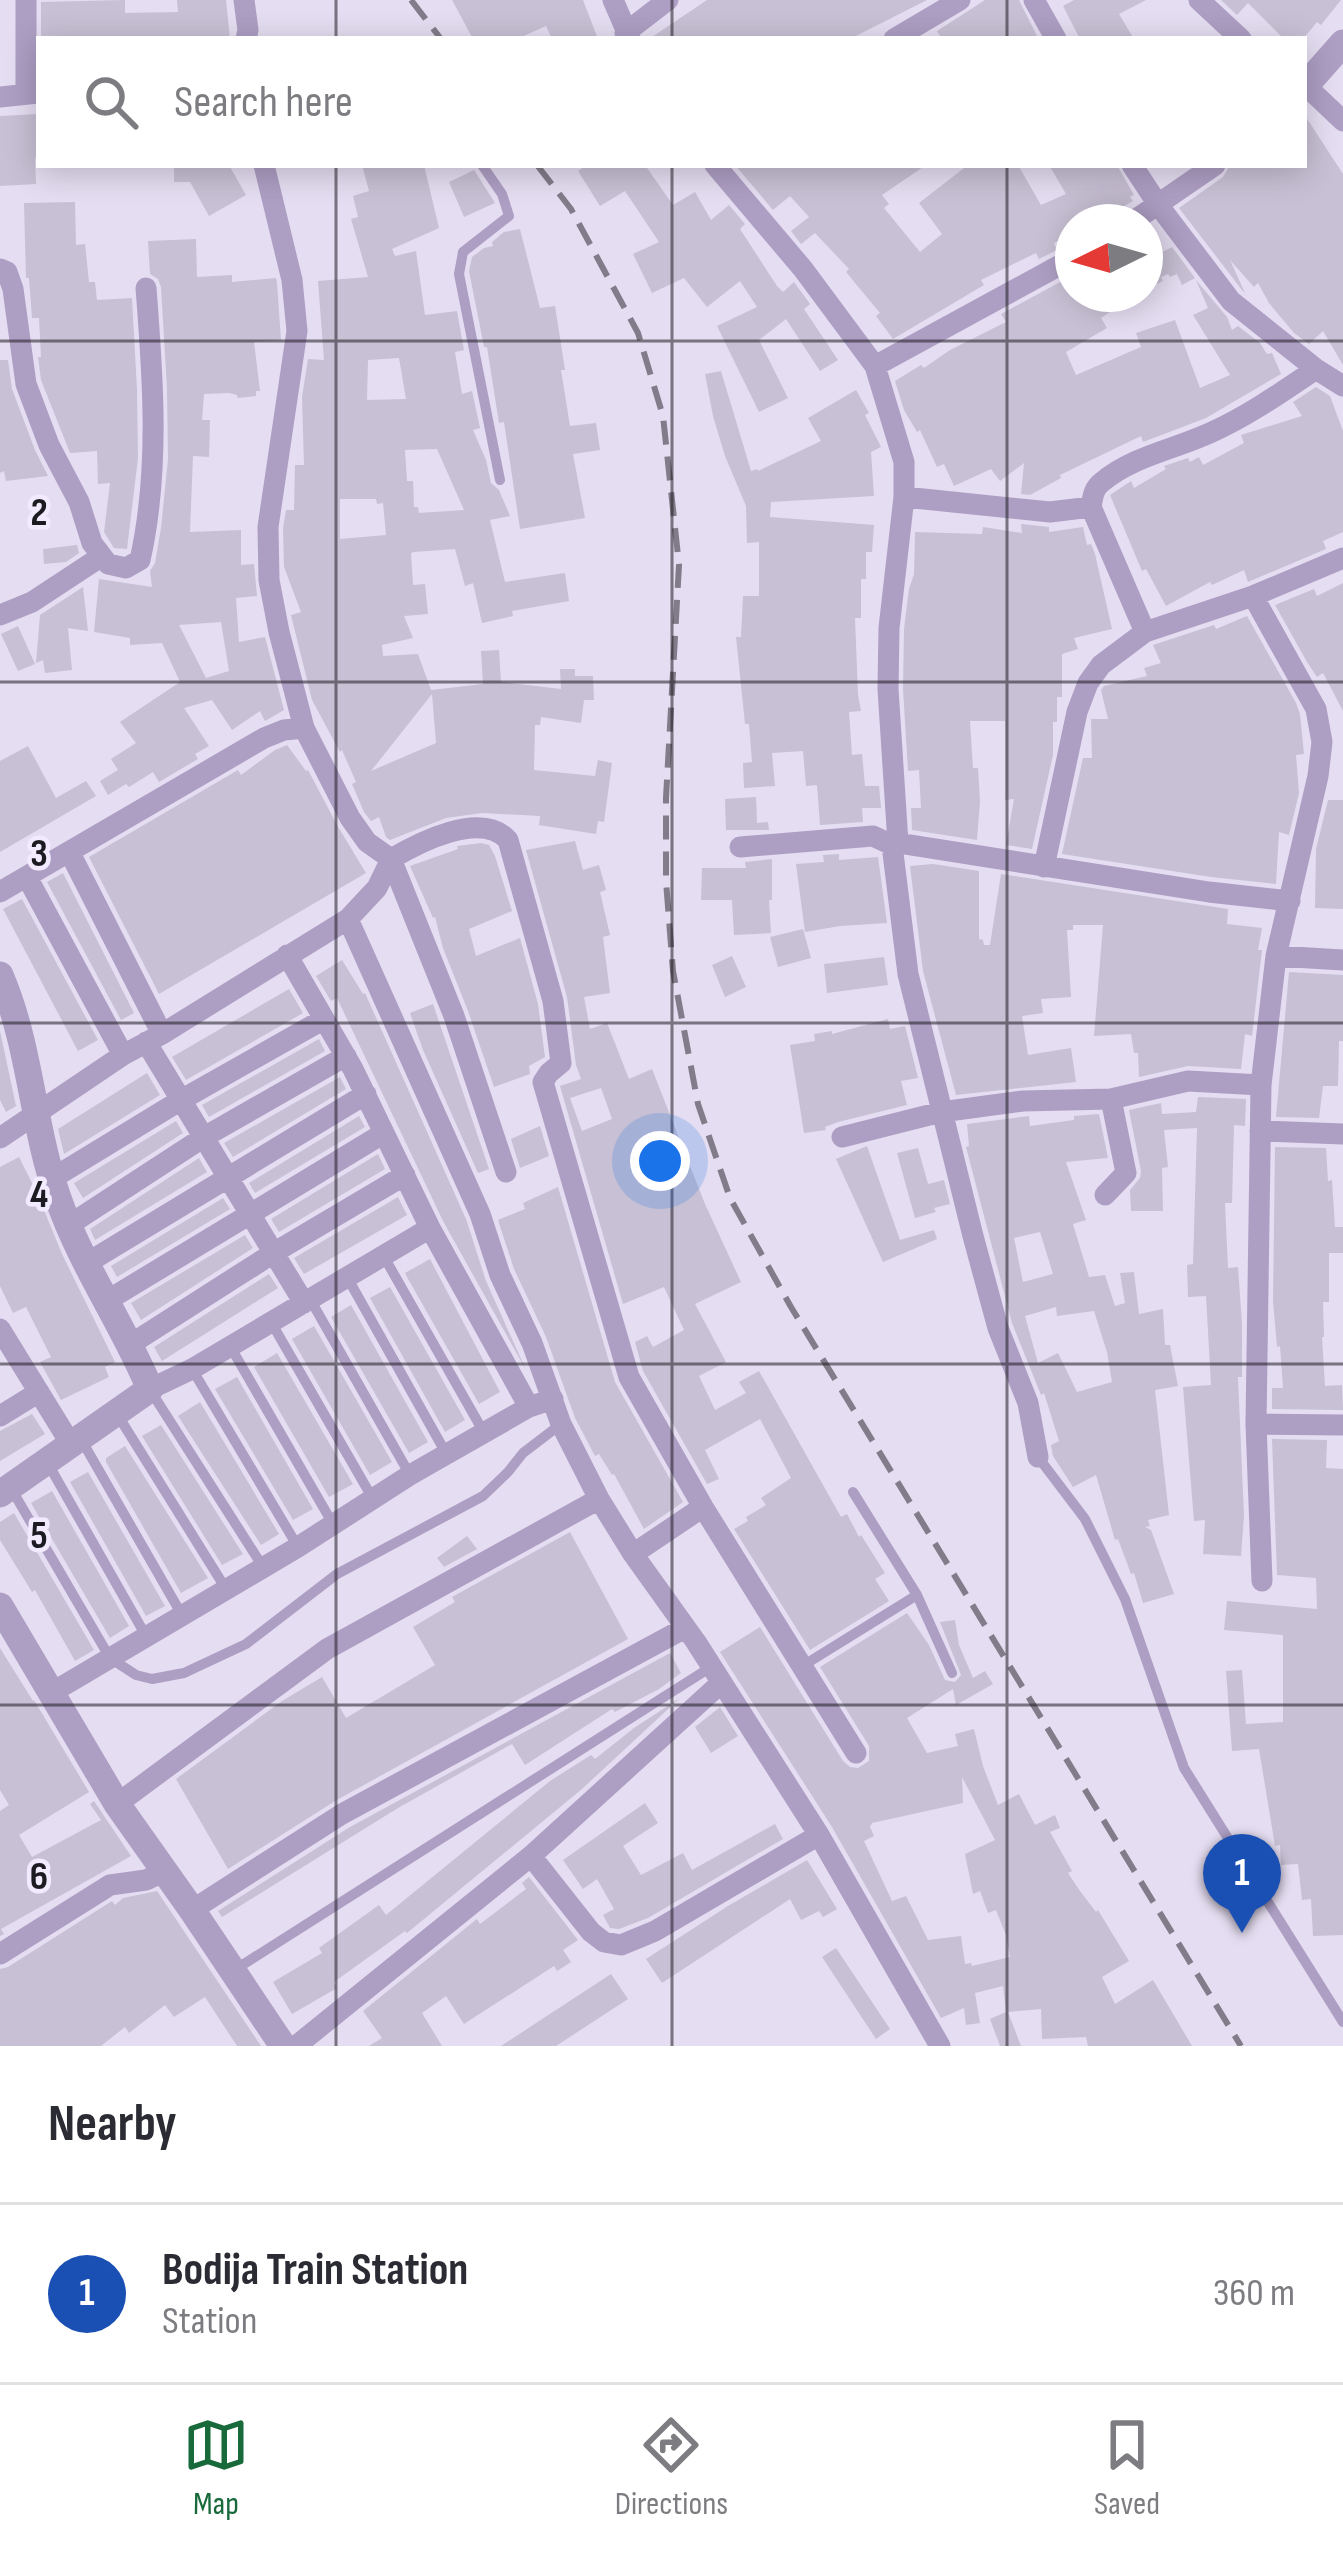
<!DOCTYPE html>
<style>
body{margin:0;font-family:"Sofia Sans Condensed",sans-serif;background:#f7f7f7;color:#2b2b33}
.compass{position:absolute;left:1055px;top:204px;width:108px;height:108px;border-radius:50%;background:#fff;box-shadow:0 6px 30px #0003;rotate:265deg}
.you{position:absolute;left:660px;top:1161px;width:42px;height:42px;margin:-30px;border:9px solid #fff;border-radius:50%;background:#1a73e8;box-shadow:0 0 0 18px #1a73e833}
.badge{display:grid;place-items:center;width:78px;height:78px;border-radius:50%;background:#186a3b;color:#fff;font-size:39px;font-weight:700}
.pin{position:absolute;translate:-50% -99px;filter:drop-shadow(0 3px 6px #0008)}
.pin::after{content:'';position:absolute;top:63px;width:42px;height:36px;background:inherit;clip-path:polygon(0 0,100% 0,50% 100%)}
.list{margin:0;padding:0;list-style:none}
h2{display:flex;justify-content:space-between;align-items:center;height:156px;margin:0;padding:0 48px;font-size:51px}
h2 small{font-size:39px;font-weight:400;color:#7c7c81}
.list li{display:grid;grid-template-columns:78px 1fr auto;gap:36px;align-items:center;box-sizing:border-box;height:180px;padding:0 48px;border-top:3px solid #e1e1e2}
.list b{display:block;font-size:45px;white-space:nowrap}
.list p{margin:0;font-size:39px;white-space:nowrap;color:#7c7c81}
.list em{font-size:39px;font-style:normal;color:#7c7c81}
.icon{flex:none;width:66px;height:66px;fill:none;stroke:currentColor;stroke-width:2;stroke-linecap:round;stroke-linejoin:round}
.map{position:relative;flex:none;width:1343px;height:2046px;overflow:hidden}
.search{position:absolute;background:#fff;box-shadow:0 6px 30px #0003;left:36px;right:36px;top:36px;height:132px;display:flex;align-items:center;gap:30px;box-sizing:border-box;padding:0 42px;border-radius:0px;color:#7c7c81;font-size:45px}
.sheet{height:336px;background:#fff}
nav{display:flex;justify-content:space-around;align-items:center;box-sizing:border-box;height:168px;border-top:3px solid #e1e1e2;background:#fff;font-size:33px;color:#7c7c81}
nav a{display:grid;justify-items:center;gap:6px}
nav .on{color:#186a3b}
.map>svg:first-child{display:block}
</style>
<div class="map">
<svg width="1343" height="2046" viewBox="0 0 1343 2046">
<rect width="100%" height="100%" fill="#e5ddf1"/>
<path fill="#c8c0d4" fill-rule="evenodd" d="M125,0V13L178,12L177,0H226L230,39H41V2Z
M452,0H583L598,39H552L546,26L517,39H473Z
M707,0H927L850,39H649Z
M985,0H1019L1037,36L1031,39H942L937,31Z
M1074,0H1146L1119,14L1134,39H1080L1063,6Z
M1221,0H1341L1321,25L1317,22L1303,39H1284L1248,3L1237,15Z
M39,114V158H35L36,184L0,186V116Z
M1304,114L1343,174V365L1323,331L1309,344L1294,333L1269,303L1258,283L1254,287L1230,260L1245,293L1242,290L1179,208L1223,177L1230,165H1304Z
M174,165H229L246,195L209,216L190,182H174Z
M362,165H424L439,228L392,249L395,256L416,251L425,315L457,311L464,350L455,352L462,394L472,391L480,428L473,430L486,460L491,483L499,490L510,516L490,520L505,582L565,573L569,601L512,611L513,616L482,623L473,583L465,586L455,549L414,552L411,553L413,585L425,584L428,614L404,616L413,638L382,645L383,656L418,654L431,690L483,684L481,651L499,650L501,682L561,689L560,669H575V676H593L594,700H584L581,723L541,717L540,725H535L534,770L595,776L598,760L612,763L604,822L598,821L596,834L539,825L540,816L482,813L446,818L390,840L386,837L379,817L371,821L364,812L352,784L356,782L342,750L340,752L312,700L291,615L301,612L284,567L283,528L286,510H294L295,465H304L302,397L308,359L324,360L318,281L368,277L351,219L358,217L353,196L369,191ZM399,358L406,399L367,400L368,360ZM437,449L464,510L419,513L418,507H414L413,481H407L405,450ZM340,499H376L377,504L383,503L386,535L340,539ZM432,694L436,743L371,771Z
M587,165H645L673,205L695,192L711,220L729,205L745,224L740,229L777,286L783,292L794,282L810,304L804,309L838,360L820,371L786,319L759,340L788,398L759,412L717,326L757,307L740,281L707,307L684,278L652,293L633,254L659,242L625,191L600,206L578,171Z
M735,165H926L882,195L889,204L884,208L920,252L942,234L919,203L968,165H1018L1041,205L1066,194L1049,165H1117L1134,195L1130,197L1133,201L1110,214L1090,222H1073V233L1054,243L1057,250L1039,259L1036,253L981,280L984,285L893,339L876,316L880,313L846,272L849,269L815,233L801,244L791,231L809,217L790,196L773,210Z
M474,170L495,203L464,217L449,182Z
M75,202L76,245L85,244L89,282H95L97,300L132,298L137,390L138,458L127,549L114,548L104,532L110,483L98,484L97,451L70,453L41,380L38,357H41L39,318H32L29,278H26L24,203Z
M520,229L540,308L555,306L565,370H561L570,426L596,423L600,450L573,454L585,518L520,529L504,422L499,423L487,347H484L469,271L472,257L484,248L493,246L492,242L504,232Z
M196,239L197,277L232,275V282L276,278L277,283L281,340L254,342L260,391H256V396L238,398L237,395L229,393L204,394L202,420H210L209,457L193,456L190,532L241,530V565L254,564L257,596L236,598L239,642L265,637L284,710L265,721L260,711L232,730L212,700L184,708L209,746L195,754L198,759L159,782L153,772L129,787L126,784L108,795L100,781L118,770L111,759L136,743L120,722L180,682L162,643L130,645V638L94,632L99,579L152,587L150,571L155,563L161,528L168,459L167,389L161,287L158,279L150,274L148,241ZM221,622L229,671L206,678L179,625Z
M1172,247L1195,278L1182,285L1177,274L1170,277L1168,274L1161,277L1163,281L1145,290V261Z
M1073,275V294H1136L1101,318L1107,328L1066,352L1076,375L1141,347L1136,333L1175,320L1200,388L1230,375L1193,315L1208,308L1196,280L1227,317L1232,330L1238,326L1260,343L1267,354L1272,353L1281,374L1206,418L1143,442L1141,436L1060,475L1061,478L1030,495L1021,494L1024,463L1000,481L991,469L954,486L944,464L937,467L920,430L917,432L904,410L895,381L921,365L924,368L950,350L1006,322L1001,314Z
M0,360H8L12,389L35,450L48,476L6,481L4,471L0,473Z
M721,371L751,471L758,469V471L821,441L808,418L856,390L869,413L865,415L881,447L871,452L874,496L771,502L770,517L874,525L872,552H866V579H861V618H855L858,695L861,711L849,712L852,755L862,754L865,786H879L881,808H862L863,822L820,825L817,785L806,786L803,751L772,753L775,786L744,788L743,763L752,762L749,724H745L736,637H741L743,596H759V542L747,543L746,506L725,456L713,416L705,374Z
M1316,387L1330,396L1343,431V532L1323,541L1326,549L1248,582L1244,570L1212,585L1210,582L1166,606L1146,569L1142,571L1110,495L1131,481L1134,488L1166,469L1164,466L1188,458L1190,462L1199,457L1203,465L1244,443L1241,435L1302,416L1293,402Z
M1021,524L1049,527V532L1083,527L1087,545L1091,544L1095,554L1112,629L1074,638L1078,649L1062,654V697H1057V722H1053V755L1032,849L1006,845L1014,799L1005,800V721H970L973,768H978L980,801L977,840L912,830L911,808H921L919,770L908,771L903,689L904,629L909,589L914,574L915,532L982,534L983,527L1022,533Z
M77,545L79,553L66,562L44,564L43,549Z
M1343,583V711L1323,673L1317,677L1307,662L1275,605L1314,589L1317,596Z
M83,587L88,631L68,628L72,670L45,673L43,660L36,663L40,615Z
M1247,616L1296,703L1300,714L1304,754L1296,755L1299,793L1289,835L1279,832L1276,884L1211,877L1062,854L1083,758H1092L1091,719H1108L1101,690L1104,686L1147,676L1144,668L1161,663L1153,645L1214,625L1216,629Z
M18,626L35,664L18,671L1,634Z
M287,745L306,771L308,770L337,825L366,873L159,994L89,857L238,770L241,775L275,750Z
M28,746L56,798L86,781L96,796L0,852V761Z
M756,797L757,823L768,822L769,830H726L725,799Z
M1328,800H1343V909L1315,908L1316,849Z
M575,841L583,870L599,865L606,890L600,892L610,935L603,937L610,993L584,997L590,1029L607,1023L629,1079L652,1069L705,1204L741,1282L695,1304L726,1362L699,1376L715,1410L746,1393L739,1382L759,1371L841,1517L847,1514L859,1537L861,1535L885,1573L875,1579L889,1601L810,1650L734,1529L748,1521L746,1517L766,1505L761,1498L791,1478L760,1419L705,1450L719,1479L707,1484L643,1371L635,1342L647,1336L653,1347L684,1330L664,1287L623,1304L560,1086L581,1079L576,1065L567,997L526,850ZM601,1088L612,1119L582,1131L570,1098Z
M481,843L489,845L495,856L512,911L469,929L476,956L520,938L538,1004L545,1057L529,1066L530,1074L494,1087L468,1011L443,948L435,917L433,918L410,866L458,849L457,846Z
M839,854V860L878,857L887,923L840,926L805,932L796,864L824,862L823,855Z
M772,859V900H769L771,933L734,935L732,900H701L702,868H746L745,862Z
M933,864L979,871V939L983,940L984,945H990L1001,874L1228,909L1227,924L1262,928L1258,950H1262L1252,1036L1245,1034L1241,1069L1188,1066L1139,1077L1138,1053H1134L1131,1034L1094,1036L1103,925H1073V930H1067L1071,997L1041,999L1043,1013L1022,1016L1028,1055L1071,1048L1076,1082L956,1095L923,971L910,866Z
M63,873L134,1013L121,1020L47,882Z
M22,899L98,1040L78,1051L3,909Z
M803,929L811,958L778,967L770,937Z
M732,956L746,987L725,997L712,965Z
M884,957L888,985L827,993L824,964Z
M342,960L363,994L365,993L466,1219L486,1281L526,1370L443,1221L337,998L331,1001L316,976Z
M1289,972L1343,975V1041H1339L1338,1086H1323L1319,1118L1276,1117Z
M289,989L303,1013L186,1080L172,1057Z
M433,1004L489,1169L478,1173L423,1050L410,1013Z
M888,1019L890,1029L905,1026L918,1078L901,1081L907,1105L838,1122L825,1127L826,1130L804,1133L790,1045L815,1041L814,1034L832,1031V1034Z
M0,1031L16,1106L6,1112L0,1100Z
M319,1039L325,1051L209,1117L202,1105Z
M147,1073L160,1095L64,1154L58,1129Z
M340,1077L346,1089L233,1157L224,1143Z
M1198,1097L1246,1099L1245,1126L1234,1125L1232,1203H1225L1228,1268L1238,1267L1242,1324V1377H1238L1244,1516L1241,1556L1203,1554L1205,1520L1194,1521L1183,1387L1211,1385L1206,1296L1188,1297L1187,1265L1193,1264L1197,1128L1164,1130L1168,1167L1162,1168L1163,1211H1131L1130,1190L1140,1178L1141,1171L1129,1110L1161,1103L1162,1114L1196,1112Z
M1099,1114L1108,1158L1066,1162L1086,1220L1073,1224L1089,1277L1105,1275L1115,1306L1125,1303L1120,1273L1134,1272L1139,1314L1163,1309L1165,1345H1170L1178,1386L1155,1390L1169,1515L1148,1520L1150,1526L1145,1527L1151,1530L1174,1594L1143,1603L1134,1573L1131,1574L1118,1539L1115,1540L1096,1475L1073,1487L1053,1456L1051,1445L1059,1441L1044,1393L1041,1395L1012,1323L966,1147L969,1146L967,1124L1029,1116L1030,1126L1074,1120V1116ZM1040,1232L1053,1274L1023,1282L1014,1238ZM1056,1307L1057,1316L1094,1311L1107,1352L1112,1382L1077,1392L1058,1353L1038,1363L1025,1316Z
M359,1116L365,1127L255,1193L249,1183Z
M176,1121L183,1133L83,1198L74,1183Z
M540,1126L549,1156L520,1168L511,1139Z
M867,1146L900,1240L934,1230L937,1239L883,1262L836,1159Z
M1275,1147L1326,1148L1328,1181L1332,1180L1335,1227H1343V1253H1329V1302H1323L1324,1337H1322L1325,1386L1342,1385L1343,1410L1272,1409V1388H1283L1280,1346L1277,1347L1273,1301Z
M918,1148L928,1184L944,1180L950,1204L934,1208L936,1212L915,1218L897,1153Z
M378,1154L385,1169L279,1232L271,1219Z
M19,1157L37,1193L62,1254L115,1362L105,1367L109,1377L61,1400L40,1362L51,1357L26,1307L13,1313L0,1286V1167Z
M199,1158L207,1172L95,1240L90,1229Z
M558,1187L615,1382L683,1502L644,1529L614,1474L612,1475L599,1454L595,1456L575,1418L546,1337L514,1269L498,1220L525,1209L523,1203Z
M398,1197L407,1215L304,1274L294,1258Z
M223,1198L230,1209L117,1277L111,1266Z
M245,1235L253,1248L141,1320L131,1303Z
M430,1259L500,1392L479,1404L407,1277L405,1273Z
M269,1274L278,1288L162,1361L154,1347Z
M390,1287L465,1420L445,1432L370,1298Z
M351,1305L428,1442L409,1453L331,1317Z
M314,1326L392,1462L370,1475L292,1339Z
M277,1353L353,1484L329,1497L254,1367Z
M237,1377L313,1509L293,1520L215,1389Z
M200,1402L279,1534L261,1545L178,1416Z
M32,1414L45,1434L0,1461V1431Z
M161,1425L243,1554L222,1565L142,1436Z
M1272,1439L1327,1440L1326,1468L1343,1469V1935L1313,1936L1311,1899L1302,1900L1298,1864L1281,1865L1280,1845L1275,1846L1259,1749L1232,1751L1226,1671L1242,1670L1246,1724L1283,1722V1635L1224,1630L1227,1601L1317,1609L1316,1578L1277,1575Z
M125,1446L208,1578L181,1593L106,1462V1458Z
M88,1472L165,1606L146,1616L70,1482Z
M52,1491L129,1626L110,1638L31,1503Z
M14,1513L94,1650L75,1661L35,1590L32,1592L0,1540V1522Z
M570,1532L628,1639L335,1801L228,1869L176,1779L282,1701L322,1677L346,1718L435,1665L413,1627L455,1602L452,1597Z
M467,1536L477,1549L444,1567L437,1558Z
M907,1613L929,1645L945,1680L955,1682L961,1675L940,1622L955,1620L959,1645L973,1678L985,1671L993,1684L956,1705L953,1689L907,1718L927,1753L958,1746L955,1734L974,1729L983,1766L998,1805L1019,1794L1035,1825L1055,1815L1060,1828L1050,1832L1072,1871L1068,1873L1080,1891L1096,1912L1098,1910L1129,1961L1102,1977L1115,2004L1153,1980L1192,2046H1088L1086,2037L1042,2039L1041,2009L1008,2012L1021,2046H1000L990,2019L1006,2012L1003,1986L975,1993L980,2023L966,2025L964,2008L941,2018L832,1827L720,1652L760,1627L843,1761L850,1767L858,1768L869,1761V1746L820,1667ZM962,1777L995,1840L965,1854L973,1894L980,1891L988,1913L996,1910L1006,1935L1010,1957L972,1966L971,1963L965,1964L961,1936L928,1940L906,1896L892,1901L864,1841L874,1836L870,1827L872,1823L963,1803Z
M0,1648L33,1701L34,1700L89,1792L19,1835L32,1857L101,1820L90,1804L94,1801L131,1856L1,1929L4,1934L0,1936V1811L9,1805L0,1790Z
M670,1653L681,1673L659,1689L615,1712L612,1709L525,1765L512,1744L398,1808L222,1917L218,1911L350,1827Z
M680,1698L582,1789L407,1933L405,1931L334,1982L337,1988L292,2014L273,1982L322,1953L319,1948L379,1905L386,1915L550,1781L591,1755L595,1759L634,1728Z
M720,1707L738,1736L711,1753L695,1727Z
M645,1803L658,1823L623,1846L641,1875L683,1853L692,1870L775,1824L783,1839L648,1918L619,1929L610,1928L603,1915L614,1909L597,1879L583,1889L563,1860Z
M807,1860L837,1909L823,1917L819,1911L801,1920L790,1899L662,1983L646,1959L728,1906Z
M529,1877L578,1940L563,1950L571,1962L557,1971L554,1966L464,2024L446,1996L422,2013L442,2046H369L382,2038L363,2011L477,1919L480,1924L526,1889L522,1883Z
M157,1891L261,2046H237L205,1997L174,2017L165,2005L129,2033L125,2027L101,2046H0V1969L8,1967L112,1901L115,1905L123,1898Z
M836,1948L890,2029L876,2039L822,1957Z
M611,1974L628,1999L556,2046H501Z"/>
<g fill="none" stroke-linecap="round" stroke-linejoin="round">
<path stroke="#ad9ec3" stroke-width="10" d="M482,165L502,194L509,216L463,252L459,274L500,480
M383,1255L483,1431
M347,1277L447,1455
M310,1299L410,1475
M271,1322L373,1499
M230,1346L333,1524
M192,1369L298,1547
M152,1393L263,1567
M117,1414L226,1589
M82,1441L182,1615
M1038,1457L1085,1519L1125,1599L1184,1768L1343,2022
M47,1462L146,1636
M12,1490L110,1658L136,1675L152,1679L184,1673L246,1644L337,1574L483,1496L508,1472L523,1453L561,1424
M853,1492L917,1595L952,1673
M804,1665L917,1595
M236,1969L711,1667"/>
<path stroke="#ad9ec3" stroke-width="21" d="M26,0V93
M244,0L248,30L246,39
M613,0L630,39
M1034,0L1056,39
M1199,0L1241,39
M625,33L668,0
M894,39L960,0
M1304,84L1343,121
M0,97L38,93
M264,165L292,280L297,331L268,527L269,580L279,632L304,728L350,818L367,842L391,859C418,843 481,810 508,840L553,1001L561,1063L549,1073L543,1082L629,1377L703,1507L633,1554
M715,165L803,269L875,366L904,462V497L889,628L888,689L898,843
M1132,165L1159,206L1231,301L1316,369L1343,386
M1132,222L1215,165
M0,269L7,272L13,289L26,384L49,445L79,502L92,543L108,564L126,568L140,560C160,471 153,377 146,288
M875,366L1073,258
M904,497L1050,512L1091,507
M1253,596L1316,709L1322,742L1318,776L1276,956L1261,1085L1256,1424L1262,1581
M0,615L32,602L102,556
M1145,632L1091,507C1093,497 1093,489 1102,482C1133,456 1176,449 1212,432C1249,415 1282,392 1316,369
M892,845L908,974L973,1236L998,1328L1028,1403L1038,1457
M740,847L873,836L892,845L898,843L1209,892L1290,901
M70,853L162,1034
M391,859L454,1016L506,1172
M1044,867L1077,712L1088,683L1101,665L1145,632L1253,596L1343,558
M27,877L123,1055
M0,892L264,738L284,730L304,728
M348,919L480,1214L500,1275L532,1343L561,1424L599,1499L633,1554L696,1642L819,1835L940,2046
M287,955L353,1069L430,1228L529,1407
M1276,956L1343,960
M146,1042L304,1303
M1260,1131L1343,1134
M842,1137L941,1112L1023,1101L1111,1099L1188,1081L1261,1085
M0,1138L123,1055L162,1034L348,919L377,888L391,859
M53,1178L181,1100L324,1019
M1105,1195L1126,1173L1111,1099
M69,1225L204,1137L346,1056
M87,1263L366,1094
M108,1300L384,1133
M0,1329L72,1446
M131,1344L275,1252L405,1175
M150,1389L192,1369L430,1228
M0,1416L39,1392
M1256,1424L1343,1425
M703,1507L856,1753
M51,1693L298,1547L410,1475L529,1407L553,1399
M117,1804L327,1649L599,1499
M531,1856L591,1932L604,1942L621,1945L655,1931L819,1835
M192,1910L342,1814L685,1628
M0,1954L110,1885L146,1880L165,1871
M296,2046L531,1856L720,1684"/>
<path stroke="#ad9ec3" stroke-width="27" d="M1306,85L1343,43
M0,975C31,1047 32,1125 58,1198C81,1265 123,1324 150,1389L0,1494
M0,1606L117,1804L192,1910L283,2046"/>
<path stroke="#827c8a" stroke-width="6" stroke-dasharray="24 12" stroke-linecap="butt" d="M411,0L441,39
M537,165L571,209L638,333L663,416L679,565L666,798V881L673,971L698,1104L730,1198L791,1307L1241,2046"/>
</g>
<path fill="none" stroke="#1d1b22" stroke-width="3" stroke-opacity="0.55" d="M336,0V39M672,0V39M1007,0V39M336,165V2046M672,165V2046M1007,165V2046M0,341H1343M0,682H1343M0,1023H1343M0,1364H1343M0,1705H1343"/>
<g font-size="39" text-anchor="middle" font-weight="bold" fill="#1d1b22" stroke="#f2eaff" stroke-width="9" stroke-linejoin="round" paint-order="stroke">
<text x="39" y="525">2</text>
<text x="39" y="866">3</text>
<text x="39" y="1207">4</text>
<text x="39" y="1548">5</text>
<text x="39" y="1889">6</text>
</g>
</svg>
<svg class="compass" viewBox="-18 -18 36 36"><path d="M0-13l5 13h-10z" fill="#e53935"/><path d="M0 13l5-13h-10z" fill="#7c7c81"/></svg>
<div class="you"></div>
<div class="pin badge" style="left:1242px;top:1933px;background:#1a4fb4">1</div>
<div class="search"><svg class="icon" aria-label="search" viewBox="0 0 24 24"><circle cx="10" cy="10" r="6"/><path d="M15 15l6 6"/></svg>Search here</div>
</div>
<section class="sheet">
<h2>Nearby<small></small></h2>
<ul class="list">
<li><span class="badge" style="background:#1a4fb4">1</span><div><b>Bodija Train Station</b><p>Station</p></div><em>360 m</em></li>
</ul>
</section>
<nav>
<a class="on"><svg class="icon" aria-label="map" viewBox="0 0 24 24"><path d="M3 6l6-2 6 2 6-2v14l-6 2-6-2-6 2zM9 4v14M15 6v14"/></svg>Map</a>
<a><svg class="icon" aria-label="directions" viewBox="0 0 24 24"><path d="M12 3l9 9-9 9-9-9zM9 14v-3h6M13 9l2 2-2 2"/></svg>Directions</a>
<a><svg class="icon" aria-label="saved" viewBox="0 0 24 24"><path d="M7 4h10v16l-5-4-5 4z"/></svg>Saved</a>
</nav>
